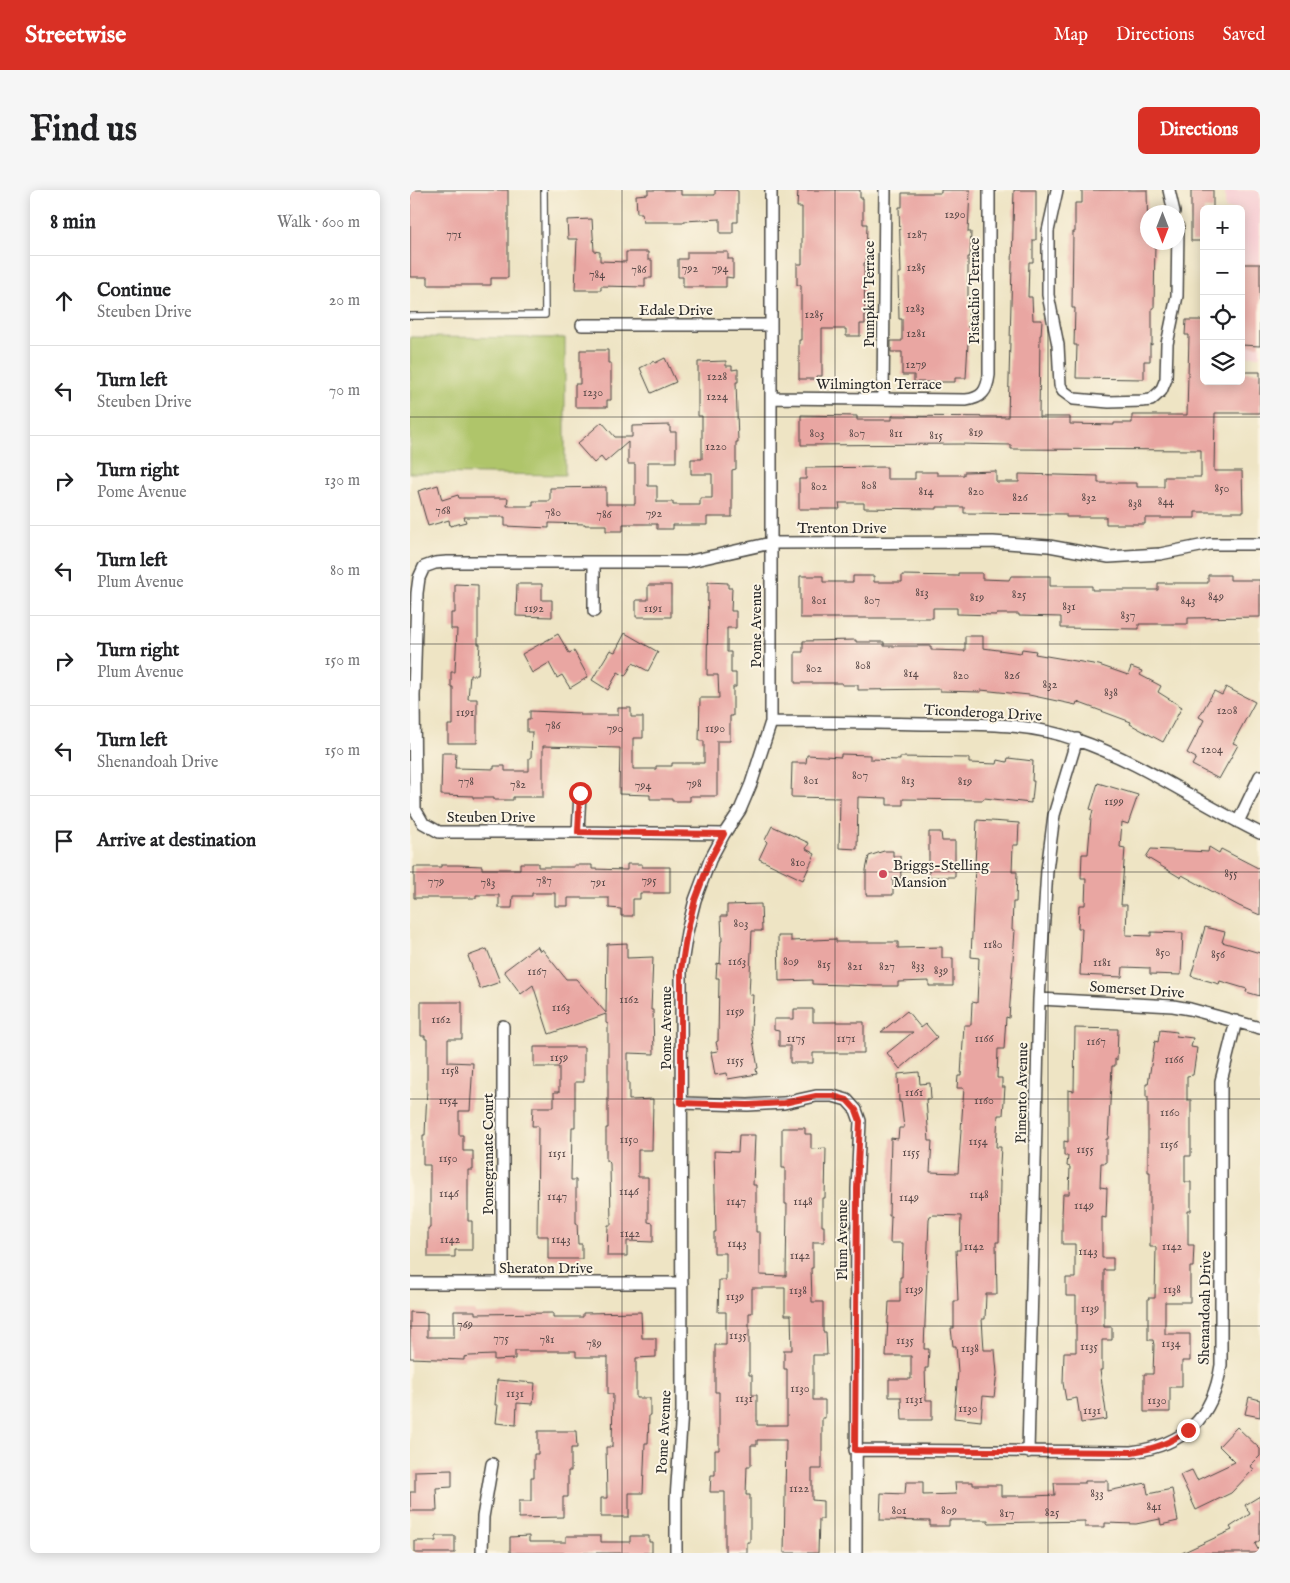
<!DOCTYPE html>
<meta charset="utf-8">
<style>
body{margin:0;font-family:"IM FELL English",serif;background:#f6f6f6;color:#202124}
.controls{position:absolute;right:15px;top:15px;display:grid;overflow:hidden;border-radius:8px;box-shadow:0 2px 12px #0003}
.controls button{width:45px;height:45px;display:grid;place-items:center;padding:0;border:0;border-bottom:1px solid #e0e0e0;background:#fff;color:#202124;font:25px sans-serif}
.compass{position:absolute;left:730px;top:15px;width:45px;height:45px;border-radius:50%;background:#fff;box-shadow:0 2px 12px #0003;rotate:180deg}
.stop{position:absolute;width:15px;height:15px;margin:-11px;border:4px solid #d93025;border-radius:50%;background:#fff}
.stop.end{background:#d93025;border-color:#fff;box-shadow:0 1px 5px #0008}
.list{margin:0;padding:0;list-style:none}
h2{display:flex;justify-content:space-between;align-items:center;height:65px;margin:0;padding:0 20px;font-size:21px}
h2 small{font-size:16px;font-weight:400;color:#757577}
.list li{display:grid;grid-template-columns:32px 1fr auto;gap:15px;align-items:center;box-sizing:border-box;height:90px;padding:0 20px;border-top:1px solid #e0e0e0}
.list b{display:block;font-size:19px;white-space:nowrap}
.list p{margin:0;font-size:16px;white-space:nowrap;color:#757577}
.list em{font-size:16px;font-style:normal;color:#757577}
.icon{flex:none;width:28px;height:28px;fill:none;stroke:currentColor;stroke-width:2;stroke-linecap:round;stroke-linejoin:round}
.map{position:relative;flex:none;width:850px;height:1363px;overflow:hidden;border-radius:8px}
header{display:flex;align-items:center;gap:30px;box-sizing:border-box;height:70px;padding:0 25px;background:#d93025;color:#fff}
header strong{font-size:24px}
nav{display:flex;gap:28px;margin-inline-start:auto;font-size:18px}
.intro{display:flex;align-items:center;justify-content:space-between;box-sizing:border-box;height:120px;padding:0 30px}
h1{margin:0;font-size:35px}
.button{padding:12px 22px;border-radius:8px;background:#d93025;color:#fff;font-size:18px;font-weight:700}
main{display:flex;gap:30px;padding:0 30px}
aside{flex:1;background:#fff;border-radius:8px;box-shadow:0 2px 12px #0003}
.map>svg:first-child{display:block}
</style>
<header>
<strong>Streetwise</strong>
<nav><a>Map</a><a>Directions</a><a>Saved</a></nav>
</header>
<div class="intro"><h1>Find us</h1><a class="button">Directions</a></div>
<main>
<aside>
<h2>8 min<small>Walk · 600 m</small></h2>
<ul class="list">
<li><svg class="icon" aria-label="ahead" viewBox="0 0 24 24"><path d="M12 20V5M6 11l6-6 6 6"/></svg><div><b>Continue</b><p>Steuben Drive</p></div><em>20 m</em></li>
<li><svg class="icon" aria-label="left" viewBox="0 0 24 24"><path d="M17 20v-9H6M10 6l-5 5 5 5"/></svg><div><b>Turn left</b><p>Steuben Drive</p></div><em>70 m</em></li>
<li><svg class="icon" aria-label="right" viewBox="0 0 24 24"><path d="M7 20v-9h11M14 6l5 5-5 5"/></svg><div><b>Turn right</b><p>Pome Avenue</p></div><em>130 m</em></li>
<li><svg class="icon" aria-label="left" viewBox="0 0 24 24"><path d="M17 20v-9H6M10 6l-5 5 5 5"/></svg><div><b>Turn left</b><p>Plum Avenue</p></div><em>80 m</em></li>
<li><svg class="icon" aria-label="right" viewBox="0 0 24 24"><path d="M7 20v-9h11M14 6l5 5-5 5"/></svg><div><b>Turn right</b><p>Plum Avenue</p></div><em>150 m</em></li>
<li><svg class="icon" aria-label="left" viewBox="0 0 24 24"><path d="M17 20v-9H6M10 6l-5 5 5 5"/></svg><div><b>Turn left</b><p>Shenandoah Drive</p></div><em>150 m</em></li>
<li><svg class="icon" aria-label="arrive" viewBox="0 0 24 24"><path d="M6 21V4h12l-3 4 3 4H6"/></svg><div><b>Arrive at destination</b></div></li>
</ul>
</aside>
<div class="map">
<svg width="850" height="1363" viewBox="0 0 850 1363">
<rect width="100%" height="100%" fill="#fcf5e5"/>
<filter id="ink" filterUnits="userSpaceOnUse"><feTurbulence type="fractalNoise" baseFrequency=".02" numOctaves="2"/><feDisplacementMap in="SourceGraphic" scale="10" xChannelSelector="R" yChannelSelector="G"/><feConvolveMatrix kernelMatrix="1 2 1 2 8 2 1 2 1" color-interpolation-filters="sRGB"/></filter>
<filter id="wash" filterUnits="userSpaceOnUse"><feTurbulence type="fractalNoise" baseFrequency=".0096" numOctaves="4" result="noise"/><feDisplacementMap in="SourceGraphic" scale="20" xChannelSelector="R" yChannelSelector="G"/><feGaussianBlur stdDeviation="1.12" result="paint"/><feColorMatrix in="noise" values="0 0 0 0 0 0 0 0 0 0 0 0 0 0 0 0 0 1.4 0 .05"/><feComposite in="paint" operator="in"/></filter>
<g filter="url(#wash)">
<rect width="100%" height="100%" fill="#eee4c4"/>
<path fill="#f7cfd4" d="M815,0H850V166H831V19H815Z"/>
<path fill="#afc56a" stroke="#6d784a" d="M0,147L155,148V285L0,283Z"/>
<g id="blocks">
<path fill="#e9a6a2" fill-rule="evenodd" d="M0,0H98V88H81V95H18V87H0Z
M238,0H271V5H305V0H325L328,1V32H323V43H310V29L274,31V32H233L232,23H227L226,5L238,4Z
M388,0H450V8H453V34H457L456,73H454L455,134H450V146H436V139H412V186H407V189H389V150H391V95H387V74H392V17H387Z
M531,0H560L558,42H561L560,67H558V108H559L558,138L561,139V153H558L556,188H545V192H504V185H492V162H481V151H492V129H489L488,83H491L489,17H492V3H531Z
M604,0H626V50H623V72H619L618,107H622L623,130H632L631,145H630L629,227H660V234L704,235V233H722V225H777L779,145H775L776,130H794V191H831V182H850V223H805L804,281H832L833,322H785V328H735V334H696V327H656V324L554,323V317H527V319L454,318V313H429L430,319H389V289H396V278L477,277V289H505V282H527V285H554V282L586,281V292H609V284L688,286V293H727V297H754V287H791V260L601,259V255L549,254L391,255V225L447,226V230H482V226L598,227Z
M672,0H737L738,52H745L744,118H742V155L740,154V171H734V189L666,188L667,155H664L665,118H662L663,42H665V13H672Z
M781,0H803V19H794V51H781Z
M182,29L184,61L190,62V71L216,72V62H238V70H242V88H235V97L191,96V100H165L167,49H158L157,30Z
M277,62H318V69H323V88L316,87V97H273V87H268V69H277Z
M831,74H850V156L831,155Z
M170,160H198V173H201V210H197V217H165V194H170Z
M255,168L266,192L241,203L230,178L244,171L245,173Z
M316,171V176H322V180L328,179V192H326L328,252H326V279L322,280V327H297V335H263V339H247V334H213V341H196V335H175V334L139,333V338L95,336V327H54L56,332L40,336L39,330L18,336L8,301L28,295L32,310L48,305L49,308H98L97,316H123V311H140V298L196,297V314H225V274H218V252L195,272L191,267L184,273L167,254L192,232L205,247H222V236L260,235V242H266V272H238V296H247V312H263V315H290V308H302V284H281V269H292V226H288V172Z
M548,383H572V389L599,390L601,386H640V396H682V400H748V393H798V385H820V390H850V427L778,428V434H729V439L651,438V427L609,426V424H586V425L547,424V418H523V428H390V386H413V392H443V386H464V392H492V385L548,386Z
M298,392L318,393V398H322L321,421H326V438H317V462H321V483H326V497H323V526H320V551H307V606H280V611H262V609H240V605L209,604L210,558L133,556V607H103V610H84V608H63V606L31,605L32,563H46L45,578L84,579V576H95V581H119V568H121L122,542H117V529H120V521L170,523V525H208V518H221V527H233V548H223V579H246V576H262V573H294V551H289L290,508H309L308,485H297Z
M45,394L68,395V454H70L68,485H60L58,509H67V553H38V535H43V497H41V482H45L47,439H41V423H45Z
M107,394H132V410H142V427L106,426Z
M238,395H261V427H226V410H238Z
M215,443L248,462L238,481L223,473L215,486L208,482L198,500L182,490L200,460L205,462Z
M148,444L159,463L164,461L178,487L160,498L152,485L147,488L139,473L122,483L112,464Z
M555,446H573V458L611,463L612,459L626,461L625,464L689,475L718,485L721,477L732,481L730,485L751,496L748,502L772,517L753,552L720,534L721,532L667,512L666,515L619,505L571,500V502L530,501V499L448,500V495H432V493H385V462H393V451L446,450V452H474V456H521V460L555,461Z
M816,497L845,512L823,553L828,555L809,589L782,575L786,568L777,563L794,530L789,527L804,501L812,505Z
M431,564L460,565V569L490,570V567L559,568V573L587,574L588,570L597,572L598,568L623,571L622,591H624L622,610L621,609V613L574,608L573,610L493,609V615H477V608L448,607L447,659L429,658L430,608L381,607L382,573H396L397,565L431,567Z
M688,593L728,605L718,634L712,632L710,657L715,658L711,715H717L716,745L741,746V742L773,743L771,785L740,784V778L713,777L712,787L670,785L672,738H668L669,715H675L676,688H671L672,664H678L681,628L683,620L680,619Z
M567,630L609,633L608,655H603L602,682H607L606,712H603L602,740H605L599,828L596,827L594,859H588L587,888H592V897H595L593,925H588L586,957H591L589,991H590L589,1052H586L587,1104H576L575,1129H572L574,1160H585L587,1183L584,1207L573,1206L571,1231L544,1228L548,1182L546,1156H543L541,1138H544V1111H548L546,1060H550L551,1026L524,1025L520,1026L519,1029L514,1159H519L518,1178H515L516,1210H522V1230H492L491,1207H479V1189H501V1166H476L479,1112H490V1087H492L493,1053H480L481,1026H479L481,948L488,949L489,938H494L491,912H489L488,884L509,882L510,894L520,893L521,909H516L519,951H522L520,982L548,983L554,898H547L548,886H551L554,835H561L562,812L567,813L569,768L561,767Z
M362,636L399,653L396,659L405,664L393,690L349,669L357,652L355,650Z
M519,642H531L532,651H545V687H519Z
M799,657L809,663L811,659L850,679V725L829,716L772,685L771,688L736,667L741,659L798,662Z
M474,661H483V666H490L491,688H483V705H456V680L459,666Z
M110,673H128V677H164V675H182V679L217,680V674H232V677H260V703H230V709H223V726H211V719L199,718V708H158V716H145V703H122V706H103L102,718H89V705H66V708H4V677H31V675H48L72,676V679H110Z
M351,714L352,741H342L339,805H343L341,839L348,878L346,879L347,884L318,889L317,883L305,885L301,862L308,861L306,852L308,851L309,788H306L307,773L310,774L311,751H312L311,726H317V715Z
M795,737L815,742L812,752L850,763V806L836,802L837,799L810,791L809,794L781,786Z
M368,746H381V751L426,749V752H488V758L532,757V768H543V796H519V791L488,792V796H465L402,794V790L369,791Z
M217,753V768L243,767L241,820H243L244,864L218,863V892H219V910L243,909L242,960H228V987H238V1032L243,1033V1052L217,1051V1066H197L198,1035H201L200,974L199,971H196V938H198V834L196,833V824L139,844L123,795L111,804L94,781L127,756L130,761L132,759L156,789H166L196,823L197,754Z
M77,759L90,792L70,799L58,766Z
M11,812H52V849H38V872L63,873L60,921H49V945H53V961H63V980H58V1031H62V1060H45V1067H18V1038H20V975H13V945H15L17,899V849H15V846H11Z
M384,819H403V832H454V863H403V873H380V856H369V841L364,840V829H384Z
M497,821L511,838L516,834L527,847L490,879L477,863L503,842H471Z
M665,838L708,839L707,870L705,869V876H702L698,949H696V973H691L690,997L697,998L696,1028L692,1027V1068H703V1080H694V1137H702V1150H692V1180H690L697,1229L671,1233L667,1208L656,1210L653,1193L654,1162H666V1106H656V1088H665V1054H652V1026L653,1004H659L660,977L657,976L658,966H654V951L658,952V900L664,901Z
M750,840L767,842L766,846L783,848L781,857L787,858L783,885L777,886V910H781V966H775V992H781V1021H778V1055H784L783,1077H780V1112H755V1144H780V1171H772V1197H760V1222H734V1184H743L744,1155L743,1150H738V1108H745L746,1057H740V982H738V907H736V894H738L745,851L748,852Z
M124,857H174V892H165V937H162L161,990H166V1033H167L168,1054H172V1069H138V1046H127L128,936H122L123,917H144V902H149V877H124Z
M372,938H395V944H401V959L416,958L415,1008H412V1036H414V1052H403V1078H401L402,1112H413V1142H416L417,1165H403V1210H415V1228H412V1279H402V1310L413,1311V1329H409L408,1363H374L376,1250H347V1255H341V1276H337L336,1305H340V1352H337V1363H315V1302H300L301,1285H305V1260H309V1202H305V1155H316V1122H308L309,1090H316V1063H304V1042H306L304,961L328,962L329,945H345L343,995H346V1042H350V1085L376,1086L377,1014H375V978H372ZM342,1098H375V1125H381L382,1160H374V1179H377V1235H347V1205H342V1185H339V1123H342Z
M44,1121H65V1124L143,1123V1127H173V1123L231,1122L232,1148H246V1167L226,1168V1208H240V1225H239L238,1253H235L233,1303H219V1327H191V1308H197L196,1257H202L203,1204H198V1167H166V1161H105V1169L84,1170V1165L60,1166L54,1167V1170L0,1168V1122L17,1123V1147H44Z
M87,1190L125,1193L123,1214L107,1213L106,1235L86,1233L88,1215H85Z
M839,1207L850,1210V1227L835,1224Z
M827,1237L850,1259V1266L840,1276L844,1279L821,1303L786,1320L770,1285L782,1280L787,1290L825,1272L809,1256Z
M128,1241H166L167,1258H161V1281H158V1307H153V1327L109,1328V1311H121V1287H124V1264H128Z
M42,1280V1297L26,1298L27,1321H0V1302H5V1281Z
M675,1291H698V1301L736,1293L738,1304L762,1299L768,1331L751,1335L750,1329L726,1334L695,1333V1337H675V1331L578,1333V1330H539V1336H520V1331L470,1330L471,1303L495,1304L496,1292H513V1305L546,1304L545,1292H563V1295H591V1306H623L645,1305L644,1293H675Z
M850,1306V1350L845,1354L850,1363H772L822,1340L820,1337L840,1324L835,1315Z
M26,1346H45V1363H5V1351H26Z
M119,1346V1352H156V1346H191V1352H220V1346H239V1352H242V1363H100V1347Z"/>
</g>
</g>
<g filter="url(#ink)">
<use href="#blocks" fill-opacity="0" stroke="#484742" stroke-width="1"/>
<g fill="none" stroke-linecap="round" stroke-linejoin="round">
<g stroke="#484742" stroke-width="8">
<path id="service" d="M0,126L135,125L134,0"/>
</g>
<g stroke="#484742" stroke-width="14">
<path id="minor" d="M647,0L638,41V105L648,155L650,195L653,201L664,209L699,212L732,211L741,210L751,201L756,189L757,154L767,106L768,37
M759,0L764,22
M172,135H361
M362,208L556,210C572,208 577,201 579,185V0
M473,209L475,0
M184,421V372
M361,532C412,532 463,533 513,534C565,534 618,532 667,550C732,572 788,613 850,643
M828,632L850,586
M168,642L170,603
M314,644L168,642H29L13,633L5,619L4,506L7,403L9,388L14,377L25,373L37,372H276L361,353L583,352L639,356L699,367L750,364L800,354H850
M629,809L763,816L780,819L850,838
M93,836V1093
M271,913L338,915L374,913L406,906H423L437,910L446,920L450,931L447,999L446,1363
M0,1093H272
M445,1260L721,1262C775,1255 803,1228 811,1175V891L826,831
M618,1262L629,809L637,680L644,625L667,549
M72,1363L73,1327L82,1274
M266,1363V1309L272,1221L271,780L277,742L285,710L300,670L314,644L330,620L341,594L361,532V0"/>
</g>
<use href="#service" stroke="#fff" stroke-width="5.5"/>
<use href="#minor" stroke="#fff" stroke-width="11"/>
</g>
</g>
<g fill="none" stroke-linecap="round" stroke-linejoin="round" filter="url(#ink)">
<path stroke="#d93025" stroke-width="6" d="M170,603L168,642L314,644L300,670L285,710L277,742L271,780V913L338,915L374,913L406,906H423L437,910L446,920L450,931L447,999L445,1260L722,1262C744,1259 760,1253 778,1240"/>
</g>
<path fill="none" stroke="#2b2b2b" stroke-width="1" stroke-opacity="0.55" d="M212,0V1363M425,0V1363M638,0V1363M0,227H850M0,454H850M0,682H850M0,909H850M0,1136H850"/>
<circle fill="#d1495b" stroke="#fcf5e5" stroke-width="2" cx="473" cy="684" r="5"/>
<g text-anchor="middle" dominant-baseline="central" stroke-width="4" stroke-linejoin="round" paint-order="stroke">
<g font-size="12" fill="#5a4a49">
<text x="545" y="24">1290</text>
<text x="44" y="44">771</text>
<text x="507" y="44">1287</text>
<text x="506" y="77">1285</text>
<text x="280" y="78">792</text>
<text x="310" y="78">794</text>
<text x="229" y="79">786</text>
<text x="187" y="84">784</text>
<text x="505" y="118">1283</text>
<text x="404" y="124">1285</text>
<text x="506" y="143">1281</text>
<text x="506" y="174">1279</text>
<text x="307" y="186">1228</text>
<text x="183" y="202">1230</text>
<text x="307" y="206">1224</text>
<text x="566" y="242">819</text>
<text x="407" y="243">803</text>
<text x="447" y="243">807</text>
<text x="486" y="243">811</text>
<text x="526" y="245">815</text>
<text x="306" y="256">1220</text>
<text x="459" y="295">808</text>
<text x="409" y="296">802</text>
<text x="812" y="298">850</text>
<text x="516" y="301">814</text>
<text x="566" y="301">820</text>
<text x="610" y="307">826</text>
<text x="679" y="307">832</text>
<text x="756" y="311">844</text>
<text x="725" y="313">838</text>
<text x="33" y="320">768</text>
<text x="143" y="322">780</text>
<text x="244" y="323">792</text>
<text x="194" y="324">786</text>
<text x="512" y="402">813</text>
<text x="609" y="404">825</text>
<text x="806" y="406">849</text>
<text x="567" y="407">819</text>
<text x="409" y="410">801</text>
<text x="462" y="410">807</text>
<text x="778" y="410">843</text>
<text x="659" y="416">831</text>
<text x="124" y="418">1192</text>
<text x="243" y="418">1191</text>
<text x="718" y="425">837</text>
<text x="453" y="475">808</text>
<text x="404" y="478">802</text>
<text x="501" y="483">814</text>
<text x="551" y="485">820</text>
<text x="602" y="485">826</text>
<text x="640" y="494">832</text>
<text x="701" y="502">838</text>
<text x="817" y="520">1208</text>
<text x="55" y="522">1191</text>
<text x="143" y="535">786</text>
<text x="205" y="538">790</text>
<text x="305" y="538">1190</text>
<text x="802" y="559">1204</text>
<text x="450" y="585">807</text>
<text x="401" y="590">801</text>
<text x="498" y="590">813</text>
<text x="56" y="591">778</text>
<text x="555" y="591">819</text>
<text x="284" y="593">798</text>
<text x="108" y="594">782</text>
<text x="233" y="595">794</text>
<text x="704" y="611">1199</text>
<text x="388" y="672">810</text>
<text x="821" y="683">855</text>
<text x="134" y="690">787</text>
<text x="239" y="690">795</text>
<text x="26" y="691">779</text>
<text x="78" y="692">783</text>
<text x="188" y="692">791</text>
<text x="331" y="733">803</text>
<text x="583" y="754">1180</text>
<text x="753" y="762">850</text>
<text x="808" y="764">856</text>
<text x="327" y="771">1163</text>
<text x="381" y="771">809</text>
<text x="692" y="772">1181</text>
<text x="414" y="774">815</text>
<text x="508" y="775">833</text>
<text x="445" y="776">821</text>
<text x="477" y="776">827</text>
<text x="531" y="780">839</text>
<text x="127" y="781">1167</text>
<text x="219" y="809">1162</text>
<text x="151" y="817">1163</text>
<text x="325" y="821">1159</text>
<text x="31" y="829">1162</text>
<text x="386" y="848">1175</text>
<text x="436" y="848">1171</text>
<text x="574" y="848">1166</text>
<text x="686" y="851">1167</text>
<text x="149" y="867">1159</text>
<text x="764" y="869">1166</text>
<text x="325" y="870">1155</text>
<text x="40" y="880">1158</text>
<text x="504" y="902">1161</text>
<text x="38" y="910">1154</text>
<text x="574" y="910">1160</text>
<text x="760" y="922">1160</text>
<text x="219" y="949">1150</text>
<text x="568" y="951">1154</text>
<text x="759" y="954">1156</text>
<text x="675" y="959">1155</text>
<text x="501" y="962">1155</text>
<text x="147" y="963">1151</text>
<text x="38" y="968">1150</text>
<text x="219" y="1001">1146</text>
<text x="39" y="1003">1146</text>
<text x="569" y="1004">1148</text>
<text x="147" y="1006">1147</text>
<text x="499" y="1007">1149</text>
<text x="326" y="1011">1147</text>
<text x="393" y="1011">1148</text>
<text x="674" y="1015">1149</text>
<text x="220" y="1043">1142</text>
<text x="40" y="1049">1142</text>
<text x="151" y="1049">1143</text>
<text x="327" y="1053">1143</text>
<text x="564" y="1056">1142</text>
<text x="762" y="1056">1142</text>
<text x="678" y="1061">1143</text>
<text x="390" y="1065">1142</text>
<text x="504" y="1099">1139</text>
<text x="762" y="1099">1138</text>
<text x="388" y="1100">1138</text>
<text x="325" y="1106">1139</text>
<text x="680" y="1118">1139</text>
<text x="55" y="1134">769</text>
<text x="328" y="1145">1135</text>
<text x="91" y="1148">775</text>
<text x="137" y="1149">781</text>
<text x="495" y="1150">1135</text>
<text x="184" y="1153">789</text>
<text x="761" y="1153">1134</text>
<text x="679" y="1156">1135</text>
<text x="560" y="1158">1138</text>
<text x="390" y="1198">1130</text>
<text x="105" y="1203">1131</text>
<text x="334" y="1208">1131</text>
<text x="504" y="1209">1131</text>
<text x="747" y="1210">1130</text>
<text x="558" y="1218">1130</text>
<text x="682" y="1220">1131</text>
<text x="389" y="1298">1122</text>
<text x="687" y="1303">833</text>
<text x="744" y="1316">841</text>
<text x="489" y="1320">801</text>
<text x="539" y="1320">809</text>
<text x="642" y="1322">825</text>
<text x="597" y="1323">817</text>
</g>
<g font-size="15" fill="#2b2b2b" stroke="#fcf5e5">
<text transform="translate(564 101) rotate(-90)">Pistachio Terrace</text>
<text transform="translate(459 104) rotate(-90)">Pumpkin Terrace</text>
<text x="266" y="120">Edale Drive</text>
<text x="469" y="194">Wilmington Terrace</text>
<text x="432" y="338">Trenton Drive</text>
<text transform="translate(346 436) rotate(-90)">Pome Avenue</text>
<text transform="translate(573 523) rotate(3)">Ticonderoga Drive</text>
<text x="81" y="627">Steuben Drive</text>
<text transform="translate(727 800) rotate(4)">Somerset Drive</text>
<text transform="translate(256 838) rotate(-90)">Pome Avenue</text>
<text transform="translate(612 903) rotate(-89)">Pimento Avenue</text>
<text transform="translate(78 964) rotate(-90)">Pomegranate Court</text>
<text transform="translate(432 1050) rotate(-90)">Plum Avenue</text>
<text x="136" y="1078">Sheraton Drive</text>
<text transform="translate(795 1118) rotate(-89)">Shenandoah Drive</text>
<text transform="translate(254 1242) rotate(-87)">Pome Avenue</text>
</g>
<g font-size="15" fill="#2b2b2b" stroke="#fcf5e5" text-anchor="start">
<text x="483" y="675">Briggs-Stelling<tspan x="483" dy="17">Mansion</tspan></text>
</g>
</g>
</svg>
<div class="controls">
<button>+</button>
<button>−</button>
<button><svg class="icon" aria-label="locate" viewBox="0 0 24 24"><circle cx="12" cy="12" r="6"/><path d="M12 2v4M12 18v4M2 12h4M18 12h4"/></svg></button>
<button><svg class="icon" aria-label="layers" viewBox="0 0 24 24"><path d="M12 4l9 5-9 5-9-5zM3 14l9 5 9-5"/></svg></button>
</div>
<svg class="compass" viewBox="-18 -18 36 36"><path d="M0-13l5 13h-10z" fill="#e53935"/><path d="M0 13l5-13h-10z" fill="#757577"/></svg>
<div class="stop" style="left:170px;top:603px"></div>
<div class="stop end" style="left:778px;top:1240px"></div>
</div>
</main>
